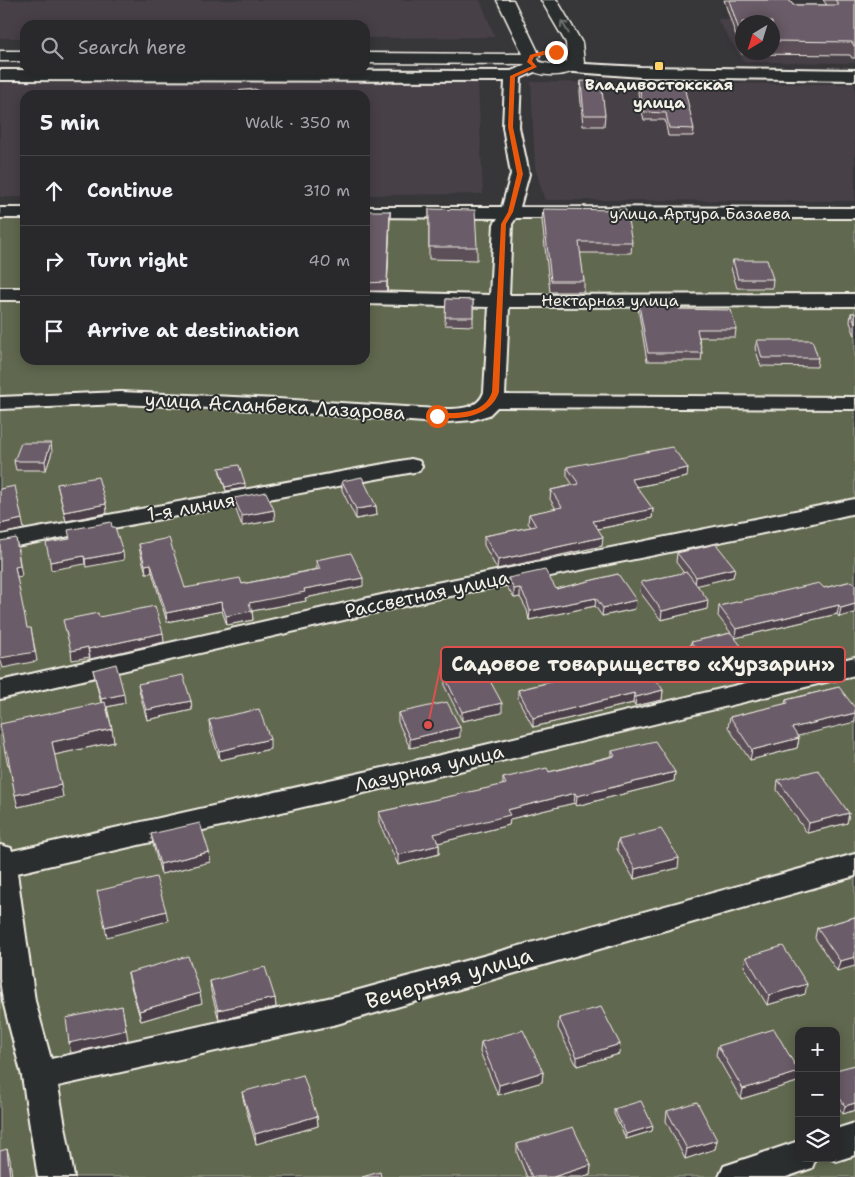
<!DOCTYPE html>
<meta charset="utf-8">
<style>
body{margin:0;font-family:"Shantell Sans",sans-serif;background:#313033;color:#f1f3f6}
.controls{position:absolute;right:15px;bottom:15px;display:grid;overflow:hidden;border-radius:10px;box-shadow:0 2px 12px #0003}
.controls button{width:45px;height:45px;display:grid;place-items:center;padding:0;border:0;border-bottom:1px solid #454447;background:#29282b;color:#f1f3f6;font:25px sans-serif}
.compass{position:absolute;left:735px;top:15px;width:45px;height:45px;border-radius:50%;background:#29282b;box-shadow:0 2px 12px #0003;rotate:218deg}
.stop{position:absolute;width:15px;height:15px;margin:-11px;border:4px solid #ea580c;border-radius:50%;background:#fff}
.stop.end{background:#ea580c;border-color:#fff;box-shadow:0 1px 5px #0008}
.list{margin:0;padding:0;list-style:none}
h2{display:flex;justify-content:space-between;align-items:center;height:65px;margin:0;padding:0 20px;font-size:21px}
h2 small{font-size:16px;font-weight:400;color:#a5a6a9}
.list li{display:grid;grid-template-columns:32px 1fr auto;gap:15px;align-items:center;box-sizing:border-box;height:70px;padding:0 20px;border-top:1px solid #454447}
.list b{display:block;font-size:19px;white-space:nowrap}
.list em{font-size:16px;font-style:normal;color:#a5a6a9}
.icon{flex:none;width:28px;height:28px;fill:none;stroke:currentColor;stroke-width:2;stroke-linecap:round;stroke-linejoin:round}
.map{position:relative;flex:none;width:855px;height:1177px;overflow:hidden}
.search{position:absolute;background:#29282b;box-shadow:0 2px 12px #0003;left:20px;top:20px;width:350px;height:55px;display:flex;align-items:center;gap:12px;box-sizing:border-box;padding:0 18px;border-radius:15px;color:#a5a6a9;font-size:19px}
.panel{position:absolute;background:#29282b;box-shadow:0 2px 12px #0003;left:20px;top:90px;width:350px;height:275px;border-radius:15px}
.map>svg:first-child{display:block}
</style>
<div class="map">
<svg width="855" height="1177" viewBox="0 0 855 1177">
<rect width="100%" height="100%" fill="#373639"/>
<filter id="ink" filterUnits="userSpaceOnUse"><feTurbulence type="fractalNoise" baseFrequency=".02" numOctaves="2"/><feDisplacementMap in="SourceGraphic" scale="10" xChannelSelector="R" yChannelSelector="G"/><feConvolveMatrix kernelMatrix="1 2 1 2 8 2 1 2 1" color-interpolation-filters="sRGB"/></filter>
<g filter="url(#ink)">
<path fill="#474147" fill-rule="evenodd" d="M0,0H480L495,37L365,38V25H25V38H0Z
M855,17V63L744,62L717,19ZM742,22H772V52H742Z
M0,77L478,82L483,194L365,195V95H25V197H0Z
M531,82L855,84V201L545,200L535,168Z"/>
<path fill="#61684f" stroke="#aaac9c" fill-rule="evenodd" d="M0,210H25V360H365V211L855,212V1177H0ZM799,1031H836V1158H799Z"/>
<g fill="none" stroke-linecap="round" stroke-linejoin="round">
<g stroke="#f4f1e8" stroke-width="4">
<path id="minor" d="M536,61L541,63L544,66L541,69L521,78L519,127L529,174L520,207L855,208V218H516L512,224L509,295L855,294V306L509,307L505,395L855,397V409L497,407L489,415L472,420L437,423L277,411L121,404L0,409V397L121,392L277,399L437,409C454,409 478,411 484,392L489,307L365,304V292L490,295L494,224L498,218L365,217V207H502L511,174L503,127L505,81L0,80V70L511,71Z
M566,63L641,67L855,70V80L641,77L561,71L558,68L561,65Z
M0,208H25V218H0Z
M0,288H25V300H0Z
M411,459L419,461L422,466L419,471L0,549V535Z
M855,499V513L808,524L426,601L0,699V681L426,585Z
M855,657V675L472,768L17,873L35,1001L51,1059L337,996L855,854V876L337,1024L58,1086L74,1177H38L22,1076L3,1001L0,979V845L11,848L12,851L472,748Z
M855,1123V1155L836,1161L829,1158H836V1129Z
M799,1141V1158H816L812,1168L786,1177H719L724,1166Z"/>
</g>
<g stroke="#f4f1e8" stroke-width="3">
<path id="secondary" d="M497,0H513L540,56L538,59L540,62L555,65L567,61L566,43L541,0H557L582,43L584,63C574,78 534,80 524,64L365,63V53L523,54Z
M0,51H25V61H0Z"/>
</g>
<use href="#minor" fill="#2a2d2e" fill-rule="evenodd"/>
<use href="#secondary" fill="#2a2d2e" fill-rule="evenodd"/>
</g>
<path fill="#5c4f59" stroke="#f4f1e8" fill-rule="evenodd" d="M724,0H789L793,5H827L823,0H855V58H852L850,55L742,54ZM742,22H772V52H742Z
M581,81L605,115L604,126H583L580,92Z
M639,85L694,129L693,136H668L665,120H644L638,93Z
M429,209L477,247V260L429,259Z
M543,209L632,242L631,253H580L584,281V292H550L542,220Z
M390,211L387,291H365V215Z
M733,260L773,279L772,288H737L731,268Z
M446,299L473,300V326L445,325Z
M638,300L679,309L736,329L735,337H699L702,353L701,361H647L638,308Z
M851,313H855V336L850,322Z
M757,340L818,358L817,367L761,366L755,348Z
M52,452L46,470H16L14,461Z
M567,467L687,477L636,487L653,509L652,518L598,529L602,546L497,569L484,545V536L531,527L528,523L529,514L556,509L550,499L551,490L573,485L567,476Z
M219,468L245,488L226,491L220,473Z
M342,481L376,506L377,515L356,519L342,490Z
M57,484L107,513L66,521Z
M234,498L275,520L242,526L235,507Z
M139,544L185,588L242,584L317,569L316,560L363,586L305,598L306,601L252,611L253,620L227,625L222,611L167,622L152,572L146,573L140,552Z
M677,553L735,568L733,577L697,585L707,609L661,620L640,592L641,582L684,573L676,562Z
M618,574L635,609L602,616L595,606L529,620L527,610L520,597L514,598L507,587L508,578L556,589Z
M852,581L839,617L837,614L735,638L744,661L704,671L690,652L691,642L731,633L718,616L719,606L824,588Z
M609,656L663,690L662,700L635,706L633,703L533,727L518,699V690L610,667L608,665Z
M93,670L125,703L107,707L112,729L114,742L54,755L63,797L18,807L9,764L8,765L101,703Z
M445,677L502,713L462,721L445,687Z
M138,684L191,701L192,710L147,720L140,694Z
M839,687L797,736L799,738L797,748L750,760L728,727L730,717L785,704L786,700Z
M398,713L460,737L410,748L398,722Z
M209,720L270,749L220,760L210,730Z
M612,751L675,772L674,781L576,806L574,803L510,819L509,825L438,843L439,845V854L398,865L379,822V812L503,785V778L549,772L612,756Z
M778,780L849,813L847,823L807,833L777,790Z
M151,834L209,852L210,862L161,874L153,844Z
M618,840L678,868L634,879L617,849Z
M855,917L837,971L815,938L817,928Z
M746,957L805,994L767,1005L744,966Z
M128,973L202,1003L141,1021L130,983Z
M210,981L275,998L276,1007L219,1020L211,991Z
M559,1018L619,1054L577,1066L558,1028Z
M481,1042L543,1072L542,1082L498,1095L480,1052Z
M718,1046L797,1082L741,1099L716,1055Z
M836,1070L855,1110L843,1114L836,1103Z
M242,1092L317,1116L318,1126L256,1144L244,1102Z
M614,1109L653,1126L652,1131L626,1139L614,1114Z
M667,1111L717,1140L715,1149L685,1159L666,1121Z
M517,1144L591,1165L590,1175L584,1177H527L517,1153Z"/>
<path fill="#4b4048" stroke="#f4f1e8" d="M390,211V219L387,291V282Z
M51,443L52,452L46,470L45,461Z
M688,468L687,477L630,488L631,479Z
M245,483V488L226,491L225,487Z
M106,504L107,513L66,521L64,512Z
M376,506L377,515L356,519V509Z
M653,509L652,518L592,530L593,521Z
M274,510L275,520L242,526V516Z
M22,519L24,529L0,534V524Z
M603,537L602,546L497,569L498,560Z
M16,538L22,576L17,577L15,567Z
M123,552L124,560L86,567L85,559Z
M84,556L85,564L51,570L50,562Z
M151,564L152,572L146,573L145,565Z
M735,568L733,577L695,586L696,577Z
M363,578V586L305,598L306,601L252,611L253,620L227,625L226,616L249,603L304,589Z
M520,588V597L514,598V589Z
M596,598L595,606L529,620L530,611Z
M636,600L635,609L602,616L603,608Z
M708,600L707,609L661,620L662,611Z
M221,602L222,611L167,622L166,613Z
M855,604V613L839,617L841,608Z
M839,605L837,614L735,638L736,629Z
M31,628L37,661L3,668L0,658Z
M163,633L164,642L90,659L88,649Z
M88,647L90,657L72,660L71,651Z
M746,652L744,661L704,671L705,662Z
M663,690L662,700L635,706L636,697Z
M634,693L633,703L533,727V718Z
M124,694L125,703L102,708L101,699Z
M191,701L192,710L147,720L146,710Z
M502,703V713L462,721V712Z
M855,713V722L790,738L792,728Z
M460,727V737L410,748V739Z
M112,729L114,742L54,755L52,742Z
M799,738L797,748L750,760L752,750Z
M270,739V749L220,760L219,751Z
M7,751L10,764L8,765L5,752Z
M675,772L674,781L576,806L577,796Z
M61,785L63,797L18,807L15,795Z
M575,793L574,803L510,819L509,825L434,844V834L507,810Z
M849,813L847,823L807,833L809,823Z
M439,845V854L398,865V855Z
M209,852L210,862L161,874L160,864Z
M679,858L678,868L634,879L635,869Z
M166,911L168,921L107,937L105,927Z
M855,957V966L837,971L840,961Z
M807,984L805,994L767,1005L769,995Z
M200,993L202,1003L141,1021L139,1011Z
M275,998L276,1007L219,1020L218,1010Z
M122,1006L128,1040L71,1053L69,1043Z
M620,1044L619,1054L577,1066V1057Z
M543,1072L542,1082L498,1095L499,1085Z
M799,1072L797,1082L741,1099L743,1089Z
M855,1103V1110L843,1114L845,1106Z
M317,1116L318,1126L256,1144L255,1134Z
M653,1126L652,1131L626,1139V1134Z
M717,1140L715,1149L685,1159L687,1149Z
M7,1149L10,1159L12,1177H10Z
M591,1165L590,1175L584,1177H553Z"/>
<path fill="#6b5c67" stroke="#f4f1e8" d="M729,0H789L793,5H839L835,0H855V46H854L852,42L772,41V22H742V39Z
M581,81L601,82L605,115H584Z
M639,85L684,86L694,129L669,128L666,113L644,112Z
M255,89L266,94V95H232L233,91Z
M429,209L475,210L477,247H429Z
M543,209L626,210L632,242H579L584,281H551Z
M368,211H390L387,282L365,283V215H368Z
M733,260H767L773,279H738Z
M446,299L473,300V317H445Z
M638,300H677L679,309L731,310L736,329H697L702,353H648Z
M851,313H855V323Z
M757,340H812L818,358H762Z
M21,443H51L45,461H14Z
M672,447L688,468L631,479L653,509L593,521L603,537L498,560L484,536L536,526L529,514L562,507L551,490L579,484L567,467Z
M239,465L245,483L225,487L219,468Z
M98,477L106,504L64,512L57,484Z
M362,477L376,506L356,509L342,481Z
M15,486L22,519L0,524V489Z
M266,492L274,510L242,516L234,498Z
M111,522L112,527H115L123,552L85,559L84,556L50,562L46,543L70,539L68,530Z
M16,538L20,566L15,567L27,628H31L35,652L0,658V541Z
M169,538L185,588L240,578L242,584L320,569L316,560L351,553L363,578L304,589L305,592L249,603L252,611L226,616L221,602L166,613L151,564L145,565L139,544Z
M716,544L735,568L696,577L677,553Z
M545,570L556,589L618,574L636,600L603,608L596,598L530,611L527,601L520,588L514,589L508,578Z
M687,572L708,600L662,611L641,582Z
M852,581L855,584V604L841,608L839,605L736,629L719,606L819,583L824,588Z
M155,606L163,633L88,649V647L71,651L63,620L98,613L99,617Z
M731,633L746,652L705,662L691,642Z
M637,650L663,690L636,697L634,693L533,718L518,690L616,666L609,656Z
M116,664L124,694L101,699L93,670Z
M483,668L502,703L462,712L445,677Z
M183,675L191,701L146,710L138,684Z
M839,687L855,708V713L792,728L799,738L752,750L730,717L788,703L786,700Z
M105,702L112,729L52,742L61,785L15,795L7,751L5,752L0,724Z
M447,702L460,727L410,739L398,713Z
M259,709L270,739L219,751L209,720Z
M655,741L675,772L577,796L575,793L507,810L510,815L434,834L439,845L398,855L379,812L506,784L503,778L547,768L549,772L615,756L612,751Z
M818,770L849,813L809,823L778,780Z
M200,823L209,852L160,864L151,834Z
M661,829L679,858L635,869L618,840Z
M156,877L166,911L105,927L97,891Z
M855,917V957L840,961L817,928Z
M783,946L807,984L769,995L746,957Z
M188,956L200,993L139,1011L128,973Z
M265,967L275,998L218,1010L210,981Z
M122,1006L126,1030L69,1043L66,1018Z
M601,1007L620,1044L577,1057L559,1018Z
M774,1029L799,1072L743,1089L718,1046Z
M523,1030L543,1072L499,1085L481,1042Z
M855,1065V1103L845,1106L836,1092V1070Z
M303,1075L317,1116L255,1134L242,1092Z
M641,1101L653,1126L626,1134L614,1109Z
M697,1102L717,1140L687,1149L667,1111Z
M573,1127L591,1165L553,1177H532L517,1144Z
M7,1149L10,1177H0V1151Z
M380,1172L381,1177H362Z"/>
<defs><path id="oneway-shaft" d="M-6 0H5M1.5-3L5.5 0L1.5 3" fill="none" stroke-width="1.6" stroke-linecap="round" stroke-linejoin="round" transform="scale(1.25)"/></defs>
<use stroke="#71726f" href="#oneway-shaft" transform="translate(565 27) rotate(-120)"/>
</g>
<path fill="#ea580c" d="M543,51L559,52L534,57L532,61L537,67L515,77L513,127L523,174L513,212L506,224L499,392C491,417 458,421 434,417V414L437,413C458,413 484,415 492,392L501,224L508,212L517,174L508,127L510,76L532,66L527,62L530,55Z"/>
<rect fill="#ffd166" stroke="#2a2d2e" stroke-width="2" x="654" y="61" width="10" height="10" rx="2.5"/>
<g text-anchor="middle" dominant-baseline="central" stroke-width="4" stroke-linejoin="round" paint-order="stroke">
<g font-size="16" font-weight="bold" fill="#f4f1e8" stroke="#2a2d2e">
<text x="659" y="84">Владивостокская<tspan x="659" dy="18">улица</tspan></text>
</g>
<g font-size="16" fill="#f4f1e8" stroke="#2a2d2e">
<text x="700" y="213">улица Артура Базаева</text>
<text x="610" y="300">Нектарная улица</text>
</g>
<g font-size="19" fill="#f4f1e8" stroke="#2a2d2e">
<text transform="translate(275 406) rotate(3)">улица Асланбека Лазарова</text>
<text transform="translate(191 507) rotate(-10)">1-я линия</text>
<text transform="translate(427 594) rotate(-12)">Рассветная улица</text>
<text transform="translate(429 768) rotate(-13)">Лазурная улица</text>
</g>
<g font-size="22" fill="#f4f1e8" stroke="#2a2d2e">
<text transform="translate(449 978) rotate(-16)">Вечерняя улица</text>
</g>
</g>
<path fill="none" stroke="#dc504e" stroke-width="2" d="M428 725L441 664"/>
<circle fill="#dc504e" stroke="#2a2d2e" stroke-width="2" cx="428" cy="725" r="5"/>
<rect fill="#2a2d2e" stroke="#dc504e" stroke-width="2" x="441" y="647" width="404" height="35" rx="5"/>
<g font-size="20" text-anchor="middle" font-weight="bold" fill="#f4f1e8">
<text x="643" y="671">Садовое товарищество «Хурзарин»</text>
</g>
</svg>
<div class="controls">
<button>+</button>
<button>−</button>
<button><svg class="icon" aria-label="layers" viewBox="0 0 24 24"><path d="M12 4l9 5-9 5-9-5zM3 14l9 5 9-5"/></svg></button>
</div>
<svg class="compass" viewBox="-18 -18 36 36"><path d="M0-13l5 13h-10z" fill="#e53935"/><path d="M0 13l5-13h-10z" fill="#a5a6a9"/></svg>
<div class="stop" style="left:437px;top:416px"></div>
<div class="stop end" style="left:556px;top:52px"></div>
<div class="search"><svg class="icon" aria-label="search" viewBox="0 0 24 24"><circle cx="10" cy="10" r="6"/><path d="M15 15l6 6"/></svg>Search here</div>
<section class="panel">
<h2>5 min<small>Walk · 350 m</small></h2>
<ul class="list">
<li><svg class="icon" aria-label="ahead" viewBox="0 0 24 24"><path d="M12 20V5M6 11l6-6 6 6"/></svg><div><b>Continue</b></div><em>310 m</em></li>
<li><svg class="icon" aria-label="right" viewBox="0 0 24 24"><path d="M7 20v-9h11M14 6l5 5-5 5"/></svg><div><b>Turn right</b></div><em>40 m</em></li>
<li><svg class="icon" aria-label="arrive" viewBox="0 0 24 24"><path d="M6 21V4h12l-3 4 3 4H6"/></svg><div><b>Arrive at destination</b></div></li>
</ul>
</section>
</div>
